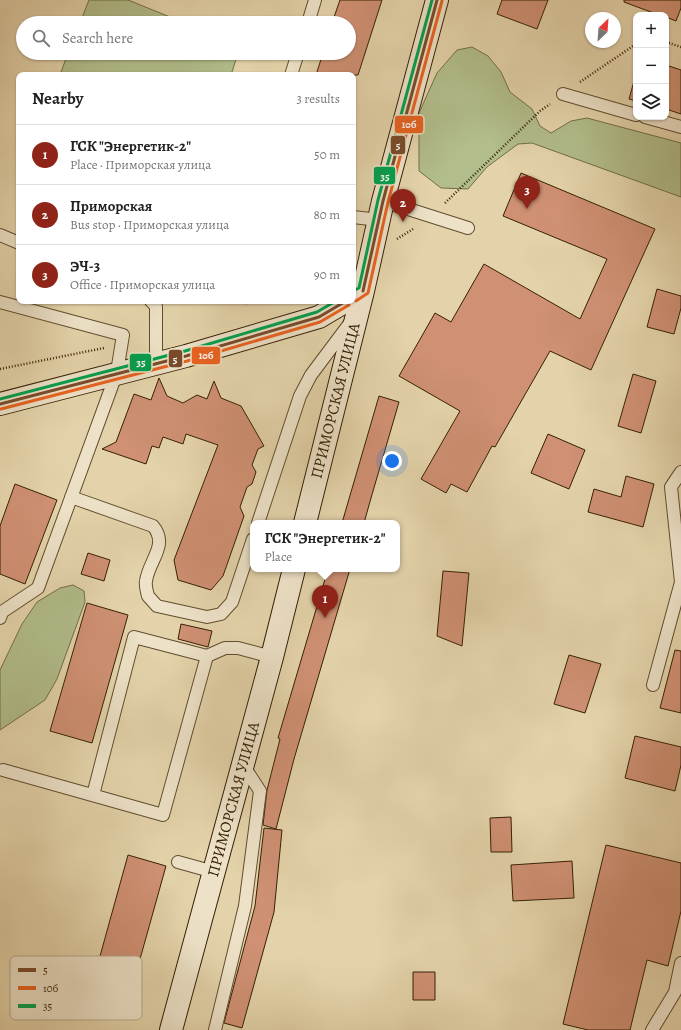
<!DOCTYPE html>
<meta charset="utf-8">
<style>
body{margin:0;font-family:Alegreya,serif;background:#f2f2f2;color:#222}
.controls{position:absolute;right:12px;top:12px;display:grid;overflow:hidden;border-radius:8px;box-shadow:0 1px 3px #0004}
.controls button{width:36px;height:36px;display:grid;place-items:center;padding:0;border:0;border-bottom:1px solid #e0e0e0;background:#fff;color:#222;font:20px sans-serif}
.compass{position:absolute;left:585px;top:12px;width:36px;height:36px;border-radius:50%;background:#fff;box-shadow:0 1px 3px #0004;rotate:25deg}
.you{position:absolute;left:392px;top:461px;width:14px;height:14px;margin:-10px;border:3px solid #fff;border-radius:50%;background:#1a73e8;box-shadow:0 0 0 6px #1a73e833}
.badge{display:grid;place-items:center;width:26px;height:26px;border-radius:50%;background:#8f2418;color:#fff;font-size:13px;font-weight:700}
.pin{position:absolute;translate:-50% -33px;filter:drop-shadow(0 1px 2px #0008)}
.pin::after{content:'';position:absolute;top:21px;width:14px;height:12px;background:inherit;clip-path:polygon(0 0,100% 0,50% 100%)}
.popup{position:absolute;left:250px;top:520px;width:150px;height:52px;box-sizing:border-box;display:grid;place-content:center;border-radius:8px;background:#fff;filter:drop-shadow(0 1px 3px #0005);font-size:13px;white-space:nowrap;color:#767676}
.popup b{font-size:15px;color:#222}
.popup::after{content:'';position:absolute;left:50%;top:100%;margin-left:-8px;border:8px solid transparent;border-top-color:#fff}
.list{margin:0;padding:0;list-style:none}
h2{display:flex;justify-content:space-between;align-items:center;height:52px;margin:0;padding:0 16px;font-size:17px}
h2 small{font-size:13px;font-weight:400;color:#767676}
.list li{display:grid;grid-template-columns:26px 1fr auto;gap:12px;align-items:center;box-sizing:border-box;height:60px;padding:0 16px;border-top:1px solid #e0e0e0}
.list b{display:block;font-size:15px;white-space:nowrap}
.list p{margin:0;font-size:13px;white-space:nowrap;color:#767676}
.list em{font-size:13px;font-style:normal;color:#767676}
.icon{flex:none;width:22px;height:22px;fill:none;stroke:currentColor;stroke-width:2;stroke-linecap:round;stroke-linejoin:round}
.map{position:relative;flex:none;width:681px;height:1030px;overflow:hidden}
.search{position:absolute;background:#fff;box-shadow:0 1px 3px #0004;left:16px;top:16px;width:340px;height:44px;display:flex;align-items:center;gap:10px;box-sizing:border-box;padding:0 14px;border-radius:22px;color:#767676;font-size:15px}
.panel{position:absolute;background:#fff;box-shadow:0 1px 3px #0004;left:16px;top:72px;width:340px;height:232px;border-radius:8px}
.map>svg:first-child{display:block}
</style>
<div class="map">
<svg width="681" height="1030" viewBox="0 0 681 1030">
<rect width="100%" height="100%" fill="#e4d3aa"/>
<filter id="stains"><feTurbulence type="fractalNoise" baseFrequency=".005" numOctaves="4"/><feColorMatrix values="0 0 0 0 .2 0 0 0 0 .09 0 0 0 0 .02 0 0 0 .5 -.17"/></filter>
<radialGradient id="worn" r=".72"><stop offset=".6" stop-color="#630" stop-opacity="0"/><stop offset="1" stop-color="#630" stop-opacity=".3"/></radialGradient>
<path fill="#b1bd8a" stroke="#736e47" d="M89,0H128L185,23H80Z
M472,47L488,56L501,72L510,92L532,109L540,126L551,133L571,121L587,118L681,143V197L532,143L518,144L487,167L468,189L441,188L419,171V113L437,73L457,50Z
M68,53H238L231,75H60Z
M73,585L84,591L85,602L57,679L45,700L0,730V670L22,624L37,602L60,588Z"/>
<path fill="#cf9073" stroke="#352004" d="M340,0H382L358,75H316L323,53H349V23H332Z
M502,0H548L537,29L497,14Z
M624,0H681V8L676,21L666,17V15H659L624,2Z
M666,65L681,70V114L666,109Z
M636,74V101L629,99Z
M521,173L655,229L591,370L550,351L495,447L492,446L467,492L451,484L446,493L421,479L460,411L399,376L435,313L451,322L484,264L580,319L607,259L503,216Z
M657,289L681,296V308L674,334L647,327Z
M633,374L656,381L641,433L618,426Z
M159,378L167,396L183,403L197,395L207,399L214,381L221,398L241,406L264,446L258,449L252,465L256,472L252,484L247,487L240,507L244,516L223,576L211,590L178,580L174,560L218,445L186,434L183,444L163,437L159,448L152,446L146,464L102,449L116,442L134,394L151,400Z
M379,396L399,402L371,498L364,523H342Z
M548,434L585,450L569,489L531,473Z
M626,476L654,484L643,527L588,512L594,489L621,497Z
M15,484L57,500L25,584L0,574V526Z
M88,553L110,560L104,581L81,574Z
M328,569H350L294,759L276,829L263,825L267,790L280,739L278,738Z
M443,571L469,573L462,646L437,636Z
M87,603L128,615L92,743L50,731Z
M181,624L212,631L208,647L178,639Z
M675,650L681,651V713L660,708Z
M569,655L601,664L585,713L554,704Z
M635,736L681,747V765L675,791L625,778Z
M511,817L512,852H491L490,818Z
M264,828L282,830L274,912L242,1028L224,1023L255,906Z
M606,845L681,863V911L668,966L647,960L630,1030H588L563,1024Z
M128,855L166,866L135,977L97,967Z
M572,861L574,898L513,901L511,865Z
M413,972H435V1000H413Z"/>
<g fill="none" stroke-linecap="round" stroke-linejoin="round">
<g stroke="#614d2e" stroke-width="14">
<path id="lane" d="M308,23L315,0
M291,75L298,53
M563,94L636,115
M645,117L681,127
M383,201L468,228
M353,217L379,220
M0,235L19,243
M151,301L156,306V363
M0,302L123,335L117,372L38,588L2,612L0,618
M71,497L153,526C169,545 149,560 146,581C145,586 147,592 148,596L157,606L207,617L221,614L232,602L253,539
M258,523L300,396L311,375L350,323
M653,685L681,582L671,487L681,472
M3,770L163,815L207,656
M93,795L134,637L207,656L225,648H238L272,657
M178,862L214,872
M215,1030L245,906L260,791L243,765
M652,1030L675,992L681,963"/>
</g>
<g stroke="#352004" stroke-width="24">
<g id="secondary">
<path d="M0,404L186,356L319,317L346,301"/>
<path id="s1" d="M305,523L363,291L383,201L437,0"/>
<path id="s2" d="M171,1030L272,657L294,569"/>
</g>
</g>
<path stroke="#352004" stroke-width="2.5" stroke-dasharray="1 2" stroke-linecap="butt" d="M666,42L681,47
M580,82L636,44
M445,203L540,111L550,104
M397,239L413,229
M240,301L246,303L280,301
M0,369L104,348"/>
<use href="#lane" stroke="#ede2c8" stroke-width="12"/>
<use href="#secondary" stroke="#ede2c8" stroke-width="22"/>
<g stroke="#ede2c8" stroke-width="6">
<path id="bus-1" d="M363,291L383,201L437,0
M0,404L186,356L319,317L346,301"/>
</g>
<g stroke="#ede2c8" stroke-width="6">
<path id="bus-2" d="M356,301L368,293L388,202L442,1
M1,409L187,361L320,322L349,305"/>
</g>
<g stroke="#ede2c8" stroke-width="6">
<path id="bus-3" d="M353,291L359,288L378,200L432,0
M0,399L185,351L317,312L336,301"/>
</g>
<use href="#bus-1" stroke="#7a4b2a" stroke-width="3"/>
<use href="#bus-2" stroke="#e96220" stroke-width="3"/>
<use href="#bus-3" stroke="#039f4d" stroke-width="3"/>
</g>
<g text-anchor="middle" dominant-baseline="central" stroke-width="3.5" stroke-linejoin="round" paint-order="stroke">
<g font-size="16" fill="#352004" stroke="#ede2c8">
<text stroke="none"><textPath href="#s1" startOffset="126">ПРИМОРСКАЯ УЛИЦА</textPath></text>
<text stroke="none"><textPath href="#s2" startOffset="239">ПРИМОРСКАЯ УЛИЦА</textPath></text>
</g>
</g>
<rect x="10" y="956" width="132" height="64" rx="6" fill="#ede2c8" stroke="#b6a88d" stroke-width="1"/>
<rect x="18" y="968" width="18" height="4" fill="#7a4b2a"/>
<rect x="18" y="986" width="18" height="4" fill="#e96220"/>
<rect x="18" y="1004" width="18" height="4" fill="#039f4d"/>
<g font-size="11" fill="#352004">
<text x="43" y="974">5</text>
<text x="43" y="992">10б</text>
<text x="43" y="1010">35</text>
</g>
<g stroke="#ede2c8" stroke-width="1.5">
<rect x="394" y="115" width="30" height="19" rx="4" fill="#e96220"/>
<rect x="390" y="135" width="16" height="20" rx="4" fill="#7a4b2a"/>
<rect x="373" y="166" width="23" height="19" rx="4" fill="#039f4d"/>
<rect x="191" y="346" width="30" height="19" rx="4" fill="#e96220"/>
<rect x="168" y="349" width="15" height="19" rx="4" fill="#7a4b2a"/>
<rect x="129" y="353" width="23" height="19" rx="4" fill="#039f4d"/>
</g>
<g font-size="11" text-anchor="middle" font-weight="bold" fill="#fff">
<text x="409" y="128">10б</text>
<text x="398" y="149">5</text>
<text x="385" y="180">35</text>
<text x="206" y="359">10б</text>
<text x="175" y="363">5</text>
<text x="141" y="366">35</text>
</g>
<rect width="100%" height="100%" filter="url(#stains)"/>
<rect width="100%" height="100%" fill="url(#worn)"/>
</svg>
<div class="controls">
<button>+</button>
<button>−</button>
<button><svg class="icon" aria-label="layers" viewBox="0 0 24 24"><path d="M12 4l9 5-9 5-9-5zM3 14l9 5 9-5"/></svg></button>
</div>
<svg class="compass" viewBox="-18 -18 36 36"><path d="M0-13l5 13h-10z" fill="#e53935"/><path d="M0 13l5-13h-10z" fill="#767676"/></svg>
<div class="you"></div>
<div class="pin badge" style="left:325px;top:618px">1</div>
<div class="popup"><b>ГСК &quot;Энергетик-2&quot;</b>Place</div>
<div class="pin badge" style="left:403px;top:222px">2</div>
<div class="pin badge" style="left:527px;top:209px">3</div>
<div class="search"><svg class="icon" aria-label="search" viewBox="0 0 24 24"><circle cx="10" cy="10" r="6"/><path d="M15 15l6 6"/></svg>Search here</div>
<section class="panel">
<h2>Nearby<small>3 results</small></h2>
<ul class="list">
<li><span class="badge">1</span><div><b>ГСК &quot;Энергетик-2&quot;</b><p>Place · Приморская улица</p></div><em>50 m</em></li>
<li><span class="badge">2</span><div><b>Приморская</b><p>Bus stop · Приморская улица</p></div><em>80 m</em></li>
<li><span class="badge">3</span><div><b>ЭЧ-3</b><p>Office · Приморская улица</p></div><em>90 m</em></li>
</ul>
</section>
</div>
